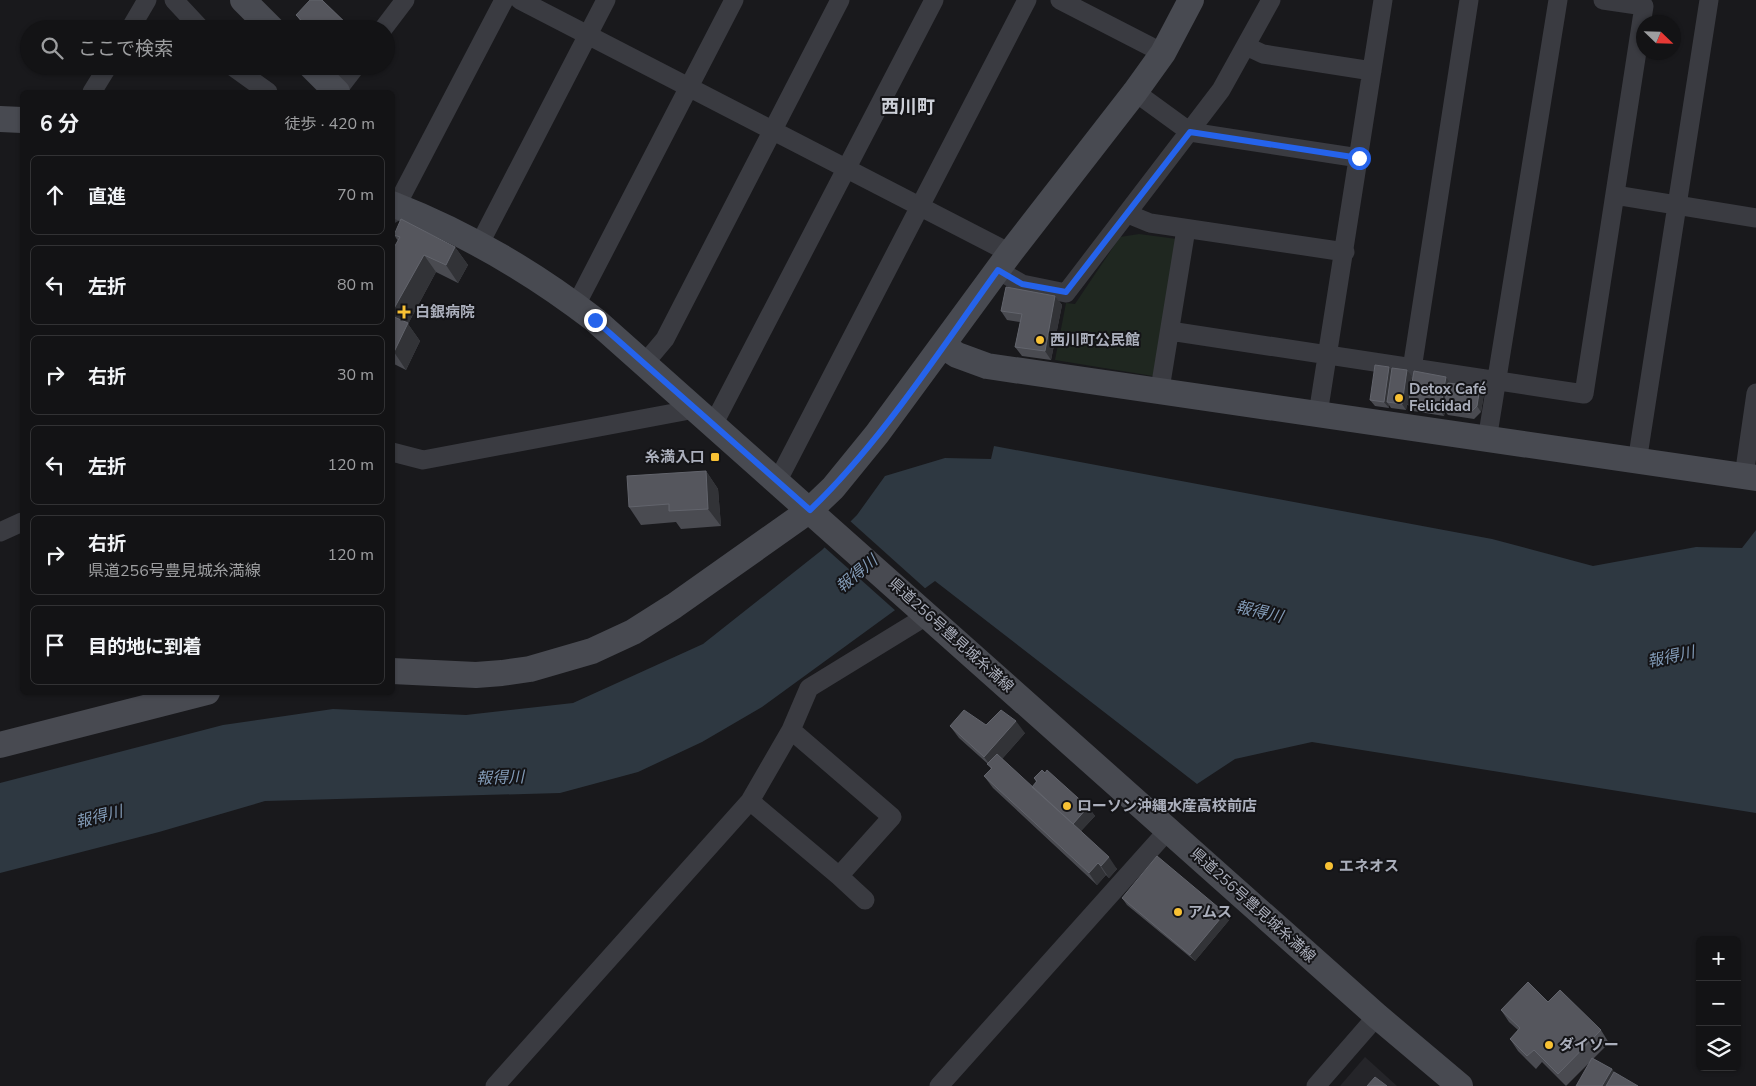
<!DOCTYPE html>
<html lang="ja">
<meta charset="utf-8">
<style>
body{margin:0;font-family:"Nunito Sans","Noto Sans JP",sans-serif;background:#1c1c1e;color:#f1f3f6}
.controls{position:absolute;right:15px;bottom:15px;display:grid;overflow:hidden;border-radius:8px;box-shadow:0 1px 4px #0004}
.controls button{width:45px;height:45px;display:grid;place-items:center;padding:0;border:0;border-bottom:1px solid #323234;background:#131315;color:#f1f3f6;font:25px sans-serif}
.compass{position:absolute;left:1636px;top:15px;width:45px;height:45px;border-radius:50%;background:#131315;box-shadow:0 1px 4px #0004;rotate:113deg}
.stop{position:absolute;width:15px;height:15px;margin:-11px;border:4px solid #2563eb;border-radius:50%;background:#fff}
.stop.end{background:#2563eb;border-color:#fff;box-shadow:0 1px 5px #0008}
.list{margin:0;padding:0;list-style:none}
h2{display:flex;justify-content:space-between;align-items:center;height:65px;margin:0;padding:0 20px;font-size:21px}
h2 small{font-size:16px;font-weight:400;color:#9d9ea0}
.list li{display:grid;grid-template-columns:32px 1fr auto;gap:15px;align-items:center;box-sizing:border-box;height:80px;margin:0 10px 10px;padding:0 10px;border:1px solid #323234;border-radius:8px}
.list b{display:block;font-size:19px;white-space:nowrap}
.list p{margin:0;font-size:16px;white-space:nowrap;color:#9d9ea0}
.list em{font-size:16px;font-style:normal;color:#9d9ea0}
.icon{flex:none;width:28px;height:28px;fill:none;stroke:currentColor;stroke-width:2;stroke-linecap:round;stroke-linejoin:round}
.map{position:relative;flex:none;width:1756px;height:1086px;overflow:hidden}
.search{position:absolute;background:#131315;box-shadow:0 1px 4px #0004;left:20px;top:20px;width:375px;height:55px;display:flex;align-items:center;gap:12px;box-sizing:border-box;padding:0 18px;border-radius:28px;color:#9d9ea0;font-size:19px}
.panel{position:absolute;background:#131315;box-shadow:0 1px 4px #0004;left:20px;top:90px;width:375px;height:605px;border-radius:8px}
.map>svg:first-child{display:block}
</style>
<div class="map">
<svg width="1756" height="1086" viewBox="0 0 1756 1086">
<rect width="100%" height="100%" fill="#19191c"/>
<path fill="#252529" d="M1365,1057L1397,1086H1340Z"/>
<path fill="#1f2720" d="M1139,234L1177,239L1153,376L1055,360L1066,303L1075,304L1120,237Z"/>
<path fill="#2e3841" d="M994,446L1492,539L1593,566L1696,547L1742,548L1756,530V813L1312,742L1235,759L1197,784L935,581L762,707L702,742L638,772L560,793L265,801L159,832L0,873V783L223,725L333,709L466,715L573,703L703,644L822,550L857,515L885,476L945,458L991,459Z"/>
<path fill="#19191c" d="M849,520L927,590L897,612L823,546Z"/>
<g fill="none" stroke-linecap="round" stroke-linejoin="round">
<path stroke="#3a3b41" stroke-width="19" d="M174,0L201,29
M520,0L1010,253
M1060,0L1163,53
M130,29L147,0
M383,29L405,0
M1246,46L1263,54L1372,71
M232,66L268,92
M92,92L108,66
M336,92L356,66
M1135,92L1190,132L1359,158
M1615,195L1756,218
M392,214L504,0
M1128,214L1150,223L1345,252
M479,245L606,0
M998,270L1022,284L1066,293L1221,90L1271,0
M576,305L734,0
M1170,331L1584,394L1644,6L1603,0
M644,364L665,339L840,0
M1412,369L1469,0
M1160,389L1186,229
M1318,414L1383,0
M713,425L934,0
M1487,440L1558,0
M392,452L423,460L695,409
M1637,462L1709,0
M1744,476L1756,393
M777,482L1027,0
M0,532L22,522
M750,801L839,876L892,817L791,730
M839,876L865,900
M495,1086L750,801L791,730L809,688L928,615
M939,1086L1169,829
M1316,1086L1377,1016"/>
<path stroke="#484a51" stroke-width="26" d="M243,0L272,29
M311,66L337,92
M0,119L22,120
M392,204C464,232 534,273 595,320L1377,1016L1460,1086
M943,346L957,355L987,366L1756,478
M392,671L476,675L502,673L530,669L592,651L633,632L674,606L810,510L833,488L877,434L1010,253L1135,92L1163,53L1191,0
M0,745L207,692"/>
</g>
<path fill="#4a4b51" d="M322,0L352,29H306L296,15Z
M394,235L455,247L468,265L458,283L436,272L408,324L420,341L406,370L392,363V251L398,241Z
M1055,296L1062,305L1051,360L1022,356L1015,347L1020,322L1007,320L1001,311Z
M1407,370L1412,376L1406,410L1391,408L1389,405V408L1375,406L1370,400L1392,371Z
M1450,383L1484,394L1481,412L1474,419L1448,415L1445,411L1444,416L1413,411L1408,405Z
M706,471L718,489L721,526L681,529L676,522L641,525L629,507Z
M986,725L1025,733L1002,759L1032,787L1036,782L1034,778L1088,807L1095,816L1081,831L1117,869L1109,878L1106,875L1097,885L993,788L984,776L991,769L988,764L959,738L950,726Z
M1122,898L1230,919L1195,961L1127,905Z
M1548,1002L1601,1030L1609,1043L1593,1059L1612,1069L1614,1072L1589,1063L1566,1086L1542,1062L1536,1069L1518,1051L1510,1039L1518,1030L1509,1022L1501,1010Z"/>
<path fill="#323337" d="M455,247L468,265L458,283L446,265Z
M424,255L436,272L408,324L420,341L406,370L394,352L392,312Z
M1055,296L1062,305L1051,360L1045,351Z
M1389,367L1394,373L1387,402L1389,405V408L1384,402Z
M1407,370L1412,376L1406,410L1402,404Z
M1446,377L1450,383L1444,409L1445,411L1444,416L1440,410Z
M1480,387L1484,394L1481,412L1477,406Z
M706,471L718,489L721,526L708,509Z
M1016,721L1025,733L993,769L984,757Z
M1088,807L1095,816L1079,833L1073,824Z
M1109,857L1117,869L1109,878L1101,866Z
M1098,863L1106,875L1097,885L1089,873Z
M1225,913L1230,919L1195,961L1190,955Z
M1612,1069L1618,1078L1614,1086H1602Z"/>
<path fill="#55565d" stroke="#62646c" d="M310,0H322L351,28V29H310L296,15Z
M401,219L455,247L446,265L424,255L392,312V251L400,237L394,235Z
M1006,287L1055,296L1045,351L1015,347L1022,314L1001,311Z
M392,316L408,323L394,352L392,351Z
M1375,365L1389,367L1384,402L1370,400Z
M1392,368L1407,370L1402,404L1387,402Z
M1414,371L1446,377L1440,410L1408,405Z
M1448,383L1480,387L1477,406L1470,413L1444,409Z
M706,471L708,509L669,511V504L629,507L627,476Z
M964,710L986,725L1001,710L1016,721L984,757L950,726Z
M997,754L1109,857L1101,866L1098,863L1089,873L984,776L992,768L987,764Z
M1042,770L1045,773L1047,770L1088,807L1073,824L1032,787L1037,781L1034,778Z
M1157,856L1225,913L1190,955L1122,898Z
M1528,982L1548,1002L1560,990L1601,1030L1558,1074L1534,1050L1527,1056L1510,1039L1520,1028L1501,1010Z
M1592,1058L1612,1069L1602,1086H1576Z
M1614,1072L1638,1086H1606Z
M1375,1077L1387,1086H1367Z"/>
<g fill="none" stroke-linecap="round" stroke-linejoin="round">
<path stroke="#2563eb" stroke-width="6" d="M595,320L810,510C882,441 939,351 998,270L1022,284L1066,292L1190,132L1359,158"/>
</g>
<g fill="#f8c134" stroke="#141417" stroke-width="2">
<path d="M401.5 304.5h5v5h5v5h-5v5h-5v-5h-5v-5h5z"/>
<circle cx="1040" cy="340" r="5"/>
<circle cx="1399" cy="398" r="5"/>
<rect x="710" y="452" width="10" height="10" rx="2.5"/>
<circle cx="1067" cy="806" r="5"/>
<circle cx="1329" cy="866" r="5"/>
<circle cx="1178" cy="912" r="5"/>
<circle cx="1549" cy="1045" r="5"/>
</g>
<g text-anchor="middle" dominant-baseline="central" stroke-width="4" stroke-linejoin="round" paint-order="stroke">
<g font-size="15" font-weight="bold" fill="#abafbc" stroke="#141417" text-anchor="start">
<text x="415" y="312">白銀病院</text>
<text x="1050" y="340">西川町公民館</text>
<text x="1409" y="389">Detox Café<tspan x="1409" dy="17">Felicidad</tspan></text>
<text x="705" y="457" text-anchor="end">糸満入口</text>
<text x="1077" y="806">ローソン沖縄水産高校前店</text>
<text x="1339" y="866">エネオス</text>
<text x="1188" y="912">アムス</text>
<text x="1559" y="1045">ダイソー</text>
</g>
<g font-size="15" fill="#abafbc" stroke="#141417">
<text transform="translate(951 635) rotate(42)">県道256号豊見城糸満線</text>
<text transform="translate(1253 905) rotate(42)">県道256号豊見城糸満線</text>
</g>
<g font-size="16" font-style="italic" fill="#829bb7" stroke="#141417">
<text transform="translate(857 574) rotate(-40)">報得川</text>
<text transform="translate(1259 612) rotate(13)">報得川</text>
<text transform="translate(1671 657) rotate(-12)">報得川</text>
<text transform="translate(500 778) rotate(-2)">報得川</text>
<text transform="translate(99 817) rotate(-14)">報得川</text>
</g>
<g font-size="18" font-weight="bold" fill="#cccfd7" stroke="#141417">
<text x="908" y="107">西川町</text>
</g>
</g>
</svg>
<div class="controls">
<button>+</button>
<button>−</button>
<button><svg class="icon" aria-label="layers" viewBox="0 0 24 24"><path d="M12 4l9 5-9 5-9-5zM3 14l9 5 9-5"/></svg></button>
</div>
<svg class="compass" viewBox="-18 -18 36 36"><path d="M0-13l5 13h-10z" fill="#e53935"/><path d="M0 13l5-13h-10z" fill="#9d9ea0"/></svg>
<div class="stop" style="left:1359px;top:158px"></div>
<div class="stop end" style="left:595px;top:320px"></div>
<div class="search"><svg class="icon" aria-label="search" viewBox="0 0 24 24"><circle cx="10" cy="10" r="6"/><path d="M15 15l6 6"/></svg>ここで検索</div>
<section class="panel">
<h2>6 分<small>徒歩 · 420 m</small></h2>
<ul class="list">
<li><svg class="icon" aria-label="ahead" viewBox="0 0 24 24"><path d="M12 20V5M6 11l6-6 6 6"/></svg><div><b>直進</b></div><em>70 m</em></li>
<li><svg class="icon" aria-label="left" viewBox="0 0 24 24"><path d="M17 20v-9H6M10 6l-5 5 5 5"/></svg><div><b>左折</b></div><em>80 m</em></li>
<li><svg class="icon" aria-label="right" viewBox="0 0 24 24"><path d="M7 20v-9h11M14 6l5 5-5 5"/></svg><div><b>右折</b></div><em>30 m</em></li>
<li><svg class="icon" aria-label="left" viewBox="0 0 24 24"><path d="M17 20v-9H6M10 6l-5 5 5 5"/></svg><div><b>左折</b></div><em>120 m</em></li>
<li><svg class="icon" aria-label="right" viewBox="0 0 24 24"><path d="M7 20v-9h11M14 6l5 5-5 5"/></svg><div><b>右折</b><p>県道256号豊見城糸満線</p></div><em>120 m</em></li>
<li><svg class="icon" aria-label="arrive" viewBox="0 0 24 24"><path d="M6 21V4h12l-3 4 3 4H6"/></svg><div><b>目的地に到着</b></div></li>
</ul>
</section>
</div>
